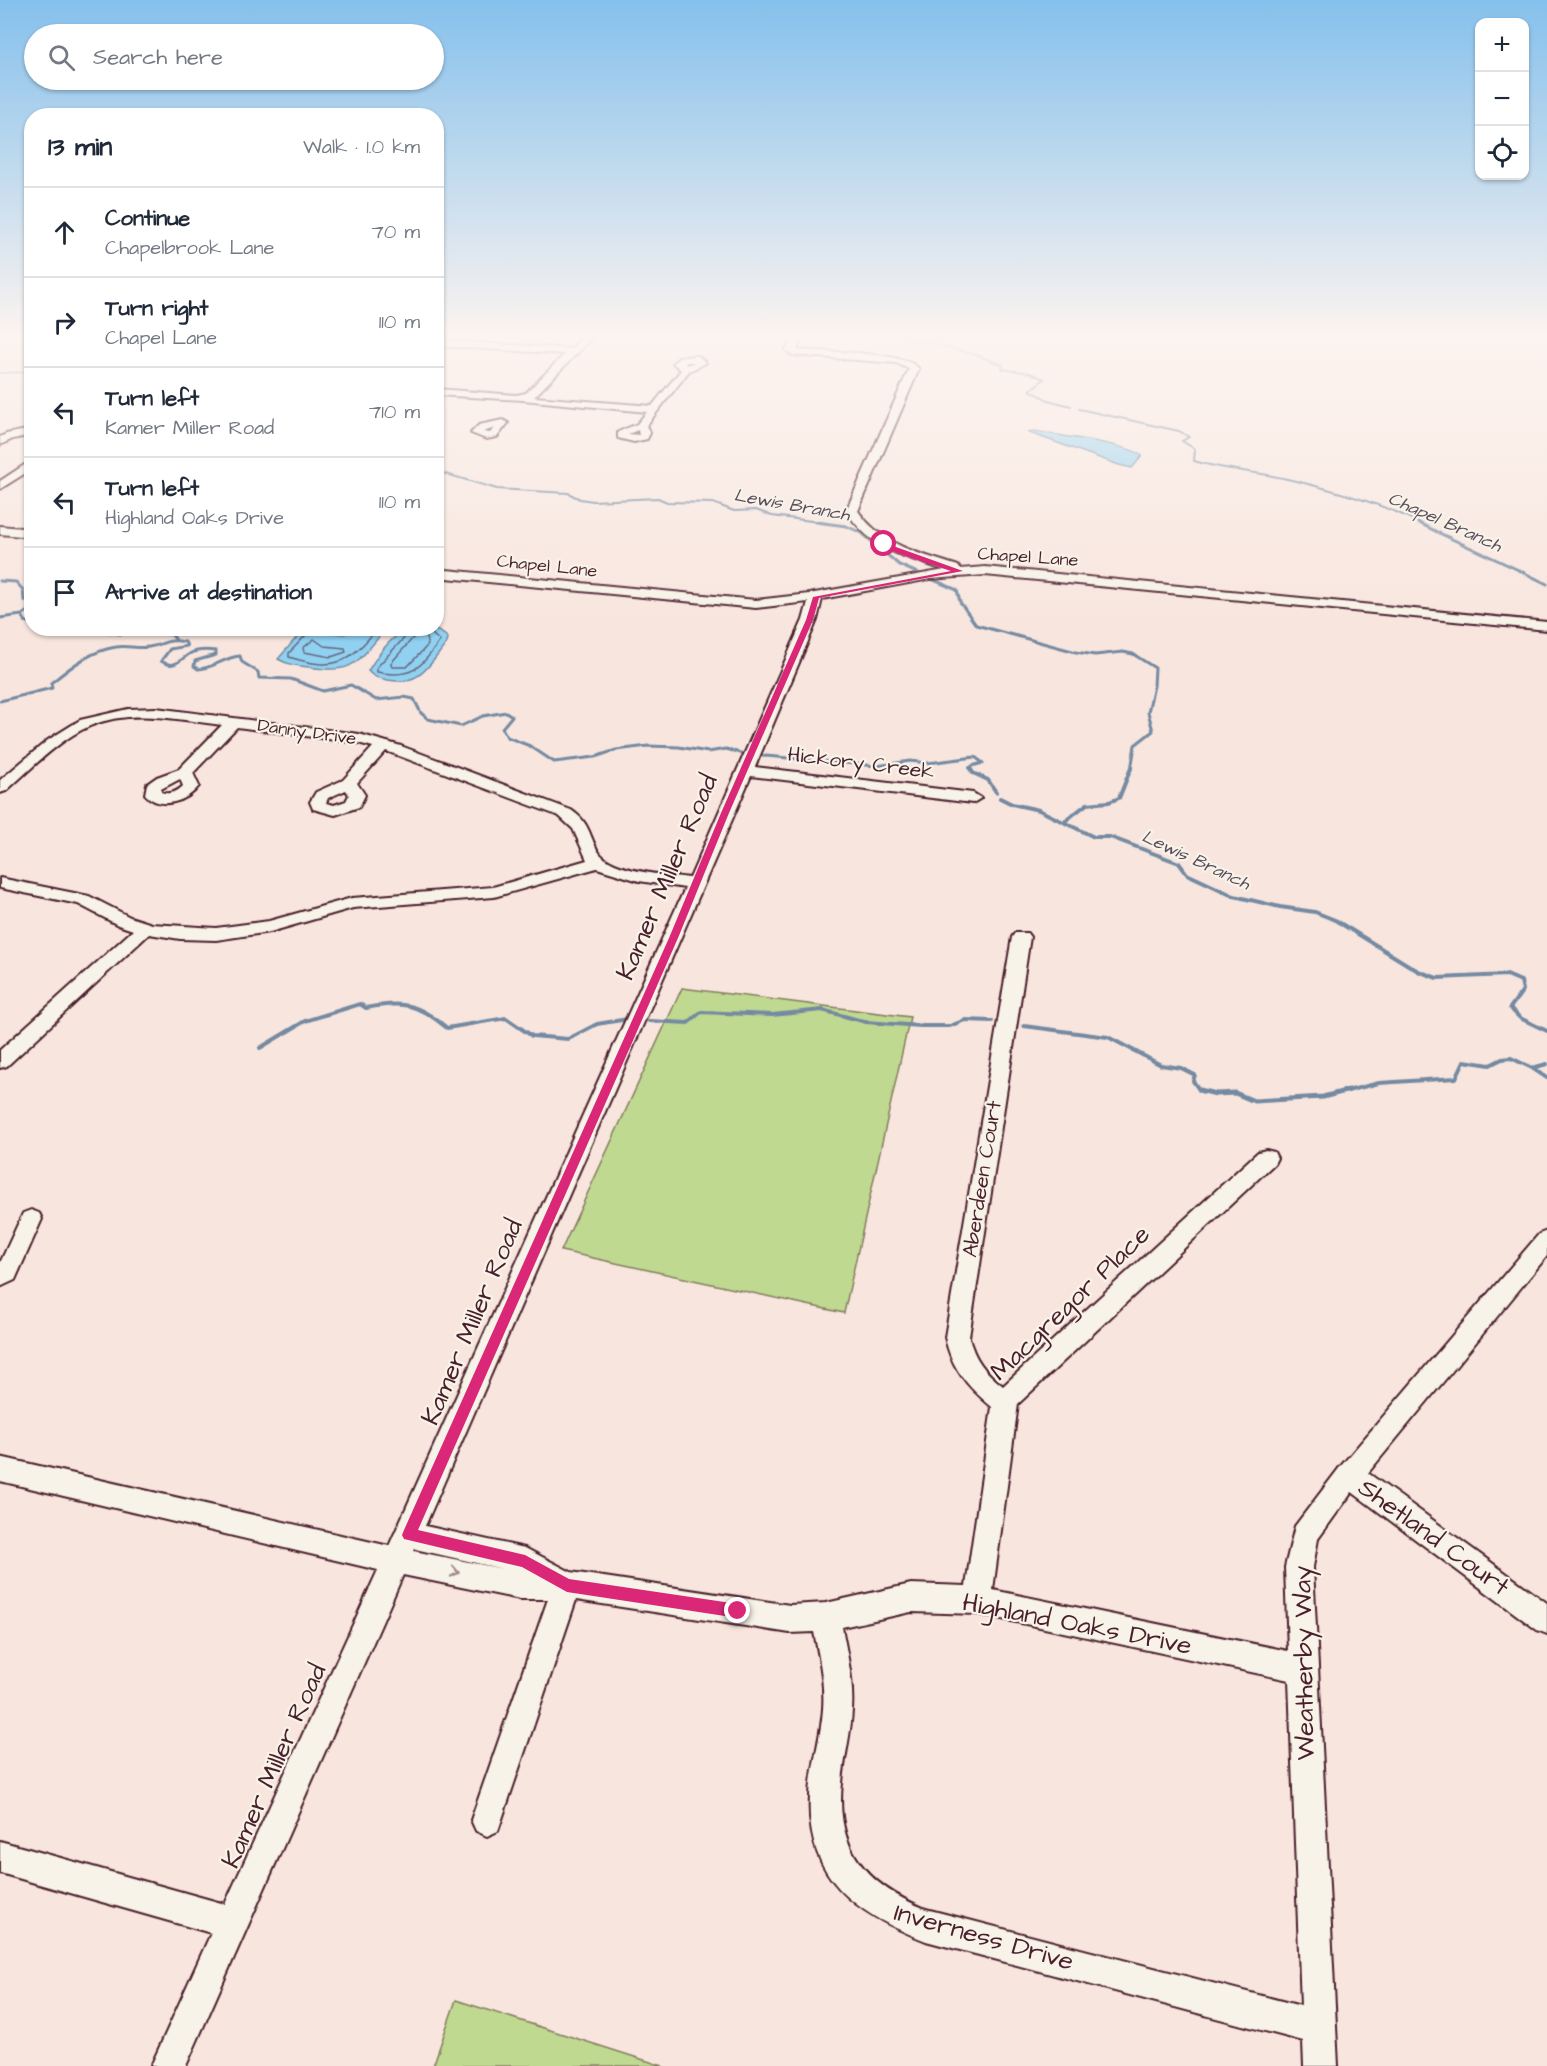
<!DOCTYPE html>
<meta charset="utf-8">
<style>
body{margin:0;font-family:"Architects Daughter",sans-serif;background:#f6f6f7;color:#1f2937}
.controls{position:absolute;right:18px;top:18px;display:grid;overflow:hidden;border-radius:12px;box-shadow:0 2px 4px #0004}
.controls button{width:54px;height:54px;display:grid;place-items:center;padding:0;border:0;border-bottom:2px solid #e0e1e3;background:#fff;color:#1f2937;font:30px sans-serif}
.stop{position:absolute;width:18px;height:18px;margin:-14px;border:4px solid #db2777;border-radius:50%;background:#fff}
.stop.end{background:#db2777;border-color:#fff;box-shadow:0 2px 6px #0008}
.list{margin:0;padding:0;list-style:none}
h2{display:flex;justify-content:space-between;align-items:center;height:78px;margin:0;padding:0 24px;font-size:26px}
h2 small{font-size:20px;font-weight:400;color:#747a83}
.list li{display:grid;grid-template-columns:39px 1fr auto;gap:18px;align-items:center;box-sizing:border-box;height:90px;padding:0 24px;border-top:2px solid #e0e1e3}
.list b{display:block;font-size:22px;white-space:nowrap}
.list p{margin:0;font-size:20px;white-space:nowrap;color:#747a83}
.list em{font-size:20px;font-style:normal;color:#747a83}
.icon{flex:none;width:33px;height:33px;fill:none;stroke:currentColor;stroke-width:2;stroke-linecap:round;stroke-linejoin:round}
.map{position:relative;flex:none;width:1547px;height:2066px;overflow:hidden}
.search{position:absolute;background:#fff;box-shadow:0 2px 4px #0004;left:24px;top:24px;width:420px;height:66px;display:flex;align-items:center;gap:15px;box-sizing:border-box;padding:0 21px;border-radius:33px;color:#747a83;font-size:22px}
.panel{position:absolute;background:#fff;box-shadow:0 2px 4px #0004;left:24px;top:108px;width:420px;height:528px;border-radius:24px}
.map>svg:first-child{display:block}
</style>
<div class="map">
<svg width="1547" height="2066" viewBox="0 0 1547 2066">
<rect width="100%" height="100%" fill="#f8e6de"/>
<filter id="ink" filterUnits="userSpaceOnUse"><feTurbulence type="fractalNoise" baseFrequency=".0167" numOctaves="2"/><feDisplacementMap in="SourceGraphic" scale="12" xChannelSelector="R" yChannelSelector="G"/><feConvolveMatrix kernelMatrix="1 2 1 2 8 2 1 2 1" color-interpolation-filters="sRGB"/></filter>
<g filter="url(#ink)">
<path fill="#bfd990" stroke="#847c5e" stroke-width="1.5" d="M682,988L910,1017L844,1313L561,1251Z
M456,2000L663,2066H433Z"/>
<path fill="#90d1f2" stroke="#748aa2" stroke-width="1.5" d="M1034,431C1053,435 1134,445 1142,456L1132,468L1119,465L1027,432Z
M411,628C424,628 438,627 448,638L447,643C429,665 421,686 388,680C379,678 374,678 368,671C377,656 393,633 411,628Z
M304,629H327V632L344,634L357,629H386C357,661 356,675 309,667C298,666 288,665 278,659Z"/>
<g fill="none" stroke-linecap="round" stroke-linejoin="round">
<path stroke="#66667b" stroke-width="1.5" d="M308,628L306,635L289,653V657C337,672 348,663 378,628
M408,628L407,635L377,667V672C413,679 420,668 440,641L432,634L430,628
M416,628L413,638L391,663L392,667H407L428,645L423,628
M314,639L324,646L345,648L346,652L331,657L304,652L303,648Z"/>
<path stroke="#748aa2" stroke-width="2" d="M896,335L977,355L1003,365L1002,369L1030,373L1044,379L1030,390L1048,400L1071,406
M0,373L32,372
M1079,409L1179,431L1189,437L1182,441L1195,449L1194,461C1217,468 1239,470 1262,474C1309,482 1379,502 1420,523
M436,471L497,489L568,493L580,499L593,501L658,498L667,502L713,503L734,511L756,510L772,516L827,523"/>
<path stroke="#748aa2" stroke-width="3" d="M816,522L846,526L862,533L899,565L957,590L960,602L976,625L1076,652L1095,655L1123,652L1133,654L1155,668L1154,686L1148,712L1153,731L1135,745L1131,770
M1417,522C1460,544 1504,562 1547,584
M0,581L16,582L23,590L24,600L32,601
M22,615L25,621L32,623
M0,618L22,615L32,608
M104,628V631L121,634L138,628
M139,628L172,635L176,640
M0,701L52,688L51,683C71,667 90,651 116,647C126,645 138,649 149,647C164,645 166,638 185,642L187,646L170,649L161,661C175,670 180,659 191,653C199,649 208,650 216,651V655L195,661L194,666L198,669C214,668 225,657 240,656L242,662L258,672L259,678L291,679L323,691L351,685L376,700L404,697L414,699L421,713L428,719L461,726L483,716L506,712L512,716L502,728L507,737L530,746L554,762L595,757L616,750L648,746L679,747L708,752L726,749L744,754
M755,755L877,766L910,761L928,763L975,757L983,763L972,766L970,770"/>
<path stroke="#748aa2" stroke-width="4" d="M970,768L973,773L988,780L996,792
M1000,798L1012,804L1039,810L1094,837H1110L1179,863L1187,874L1234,896L1280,907L1315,912L1335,920L1418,971L1437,978L1507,975L1521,981L1523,990L1510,1008L1520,1018L1547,1031
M1065,821L1087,804L1109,802L1119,798L1131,768
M649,1021L688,1023L701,1012L772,1015L822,1010L866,1022L921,1026H950L965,1020L992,1021
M1024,1026L1108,1037L1161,1065L1181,1068L1195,1075L1193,1081L1200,1091L1205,1092
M260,1048L305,1021L360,1004L366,1008C403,1000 418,1004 447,1028L506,1018L532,1036L568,1039L597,1024L628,1019
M1547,1064L1532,1068L1547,1078
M1343,1092L1379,1083L1456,1078L1464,1061L1490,1065L1502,1059L1511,1058L1532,1068"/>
<path stroke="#748aa2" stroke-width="5" d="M1200,1090L1216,1094L1235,1093L1254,1101L1323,1097L1349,1090"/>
<g stroke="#4a1f2b" stroke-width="4">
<path id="minor" d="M585,335H595L534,397L652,406L681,370L673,363L680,357L698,356L706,363L689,371L646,426L650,433L647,439L634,442L618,438V432L637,424L647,412L523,400L436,395V389L516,395L526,393L565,354L436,346V340L571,349ZM685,362H695L687,365ZM638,430L639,435L628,434Z
M795,339L800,342L797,350C822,352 906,351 919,369L858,511C883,547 920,553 958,566L960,569L985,567L1547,622V630L985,575L930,579L822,599L817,620L755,767L973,793L981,798L973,803L751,776L425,1526L525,1548L571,1572L790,1605L826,1603L911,1584L966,1586L992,1407C968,1387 951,1368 945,1337L1012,937L1015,933H1027L1030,937L969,1337C974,1359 985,1372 1003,1386L1258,1152L1266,1150L1274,1152L1277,1158L1274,1164L1018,1404L993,1590L1288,1651L1285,1567L1295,1526L1340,1467L1539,1234L1547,1231V1256L1368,1473L1547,1603V1634L1537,1630L1352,1492L1318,1539L1313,1567L1338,2066H1304L1303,2041L926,1941C857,1914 805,1879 810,1796C811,1767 821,1738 823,1709C825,1683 819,1657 814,1632L790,1633L576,1600L498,1831L487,1836L476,1831L471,1820L548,1599H520L403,1575L186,2066H151L211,1933L0,1873V1841L225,1904L378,1570L0,1481V1457L389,1546L685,888L639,881L597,868L494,897L353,908L270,932L216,940L180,939L149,934L7,1066L0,1068V1050L133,930L118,925L78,904L0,888V878L89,896L130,917L152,924L216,928L269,921L352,898L493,887L587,860L573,829L559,816L386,751L357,783L365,795L359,807L335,815L313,809L310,802L316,792L343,780L373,747L358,743L237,727L193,773L199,786C187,802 160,811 145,794L147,784L157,777L179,769L222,725C180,720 131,708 90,726C58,740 31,769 6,791L0,793V780L48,740L80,720L128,709L156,708L359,734L401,746L571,810C590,823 588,833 598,851C610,872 667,875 690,878L803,620L808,602L756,608L436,577V569L756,600L809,594L945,570C902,556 873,551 846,511L909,369L896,363L792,355L786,350L792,340ZM180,779L183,786C177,792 170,795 161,792V789ZM346,790L349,795L346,801L334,805L326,803L328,798ZM415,1549L503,1569L414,1551ZM911,1612L978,1614L1289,1680L1301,2006L926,1909C866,1885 835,1849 842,1783C844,1758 851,1734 852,1710C854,1682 847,1654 842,1627Z
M503,420L508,423L497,437L486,439L471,433L479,425ZM495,428L490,433L483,432Z
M32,429V435L13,439L0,445V437L6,434Z
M32,460V469L0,489V481Z
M0,526L32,529V537L0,534Z
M31,1210L39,1213L42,1219L15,1280L0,1287V1263L23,1213Z"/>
</g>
<use href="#minor" fill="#f7f3e8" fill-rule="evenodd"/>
</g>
<defs><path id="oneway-chevron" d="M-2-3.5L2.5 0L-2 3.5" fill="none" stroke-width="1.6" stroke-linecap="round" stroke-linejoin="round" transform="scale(1.5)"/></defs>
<use stroke="#a0898a" href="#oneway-chevron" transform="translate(455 1572) rotate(12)"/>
</g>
<linearGradient id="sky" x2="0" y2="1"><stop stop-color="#85c0ec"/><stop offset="0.54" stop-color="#fcf4f0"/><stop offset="1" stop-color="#fcf4f0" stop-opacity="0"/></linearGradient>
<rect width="1547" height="624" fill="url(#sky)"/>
<path fill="#db2777" d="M882,542L963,571L819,598L813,620L729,813L678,938L418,1530L525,1555L569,1579L738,1604L743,1606L745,1611L743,1616L738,1618L567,1592L522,1567L404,1539L402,1535L404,1530L669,938L721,813L806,620L813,597L951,571L899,554L882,545Z"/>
<g text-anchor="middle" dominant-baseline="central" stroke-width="4.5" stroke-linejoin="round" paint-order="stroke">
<g font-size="18" font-style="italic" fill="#5c4c5d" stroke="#f7f3e8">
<text transform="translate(792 505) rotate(10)">Lewis Branch</text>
<text transform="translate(1445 522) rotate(24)">Chapel Branch</text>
<text transform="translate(1196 860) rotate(25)">Lewis Branch</text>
</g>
<g font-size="18" fill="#4a1f2b" stroke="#f7f3e8">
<text transform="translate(1028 557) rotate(4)">Chapel Lane</text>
<text transform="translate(547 566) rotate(6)">Chapel Lane</text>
<text transform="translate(307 732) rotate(8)">Danny Drive</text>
</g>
<g font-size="21" fill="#4a1f2b" stroke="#f7f3e8">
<text transform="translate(861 763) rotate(7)">Hickory Creek</text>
<text transform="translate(982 1179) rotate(-81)">Aberdeen Court</text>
</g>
<g font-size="26" fill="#4a1f2b" stroke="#f7f3e8">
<text transform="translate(667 877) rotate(-67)">Kamer Miller Road</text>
<text transform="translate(1070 1303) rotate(-44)">Macgregor Place</text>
<text transform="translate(472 1322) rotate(-67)">Kamer Miller Road</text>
<text transform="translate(1434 1537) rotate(36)">Shetland Court</text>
<text transform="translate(1077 1624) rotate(11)">Highland Oaks Drive</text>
<text transform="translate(1304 1663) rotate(-91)">Weatherby Way</text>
<text transform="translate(274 1766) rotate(-66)">Kamer Miller Road</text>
<text transform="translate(984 1937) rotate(16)">Inverness Drive</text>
</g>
</g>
</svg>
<div class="controls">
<button>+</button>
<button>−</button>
<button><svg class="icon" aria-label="locate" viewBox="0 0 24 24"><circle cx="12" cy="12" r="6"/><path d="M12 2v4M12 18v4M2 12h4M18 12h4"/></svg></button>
</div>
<div class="stop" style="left:884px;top:544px"></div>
<div class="stop end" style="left:738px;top:1611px"></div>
<div class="search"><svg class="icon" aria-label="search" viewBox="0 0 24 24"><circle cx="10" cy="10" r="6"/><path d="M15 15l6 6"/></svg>Search here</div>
<section class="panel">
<h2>13 min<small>Walk · 1.0 km</small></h2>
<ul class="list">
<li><svg class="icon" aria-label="ahead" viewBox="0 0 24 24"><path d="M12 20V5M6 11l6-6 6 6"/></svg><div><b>Continue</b><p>Chapelbrook Lane</p></div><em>70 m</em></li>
<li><svg class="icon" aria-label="right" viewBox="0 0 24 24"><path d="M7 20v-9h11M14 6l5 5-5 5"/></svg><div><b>Turn right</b><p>Chapel Lane</p></div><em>110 m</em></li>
<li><svg class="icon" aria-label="left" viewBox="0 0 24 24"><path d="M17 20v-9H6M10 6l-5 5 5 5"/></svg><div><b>Turn left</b><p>Kamer Miller Road</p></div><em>710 m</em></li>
<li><svg class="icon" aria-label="left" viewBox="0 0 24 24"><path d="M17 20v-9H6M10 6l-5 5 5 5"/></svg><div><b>Turn left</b><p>Highland Oaks Drive</p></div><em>110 m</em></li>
<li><svg class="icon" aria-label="arrive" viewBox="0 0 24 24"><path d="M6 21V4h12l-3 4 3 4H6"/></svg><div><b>Arrive at destination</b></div></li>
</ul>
</section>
</div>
